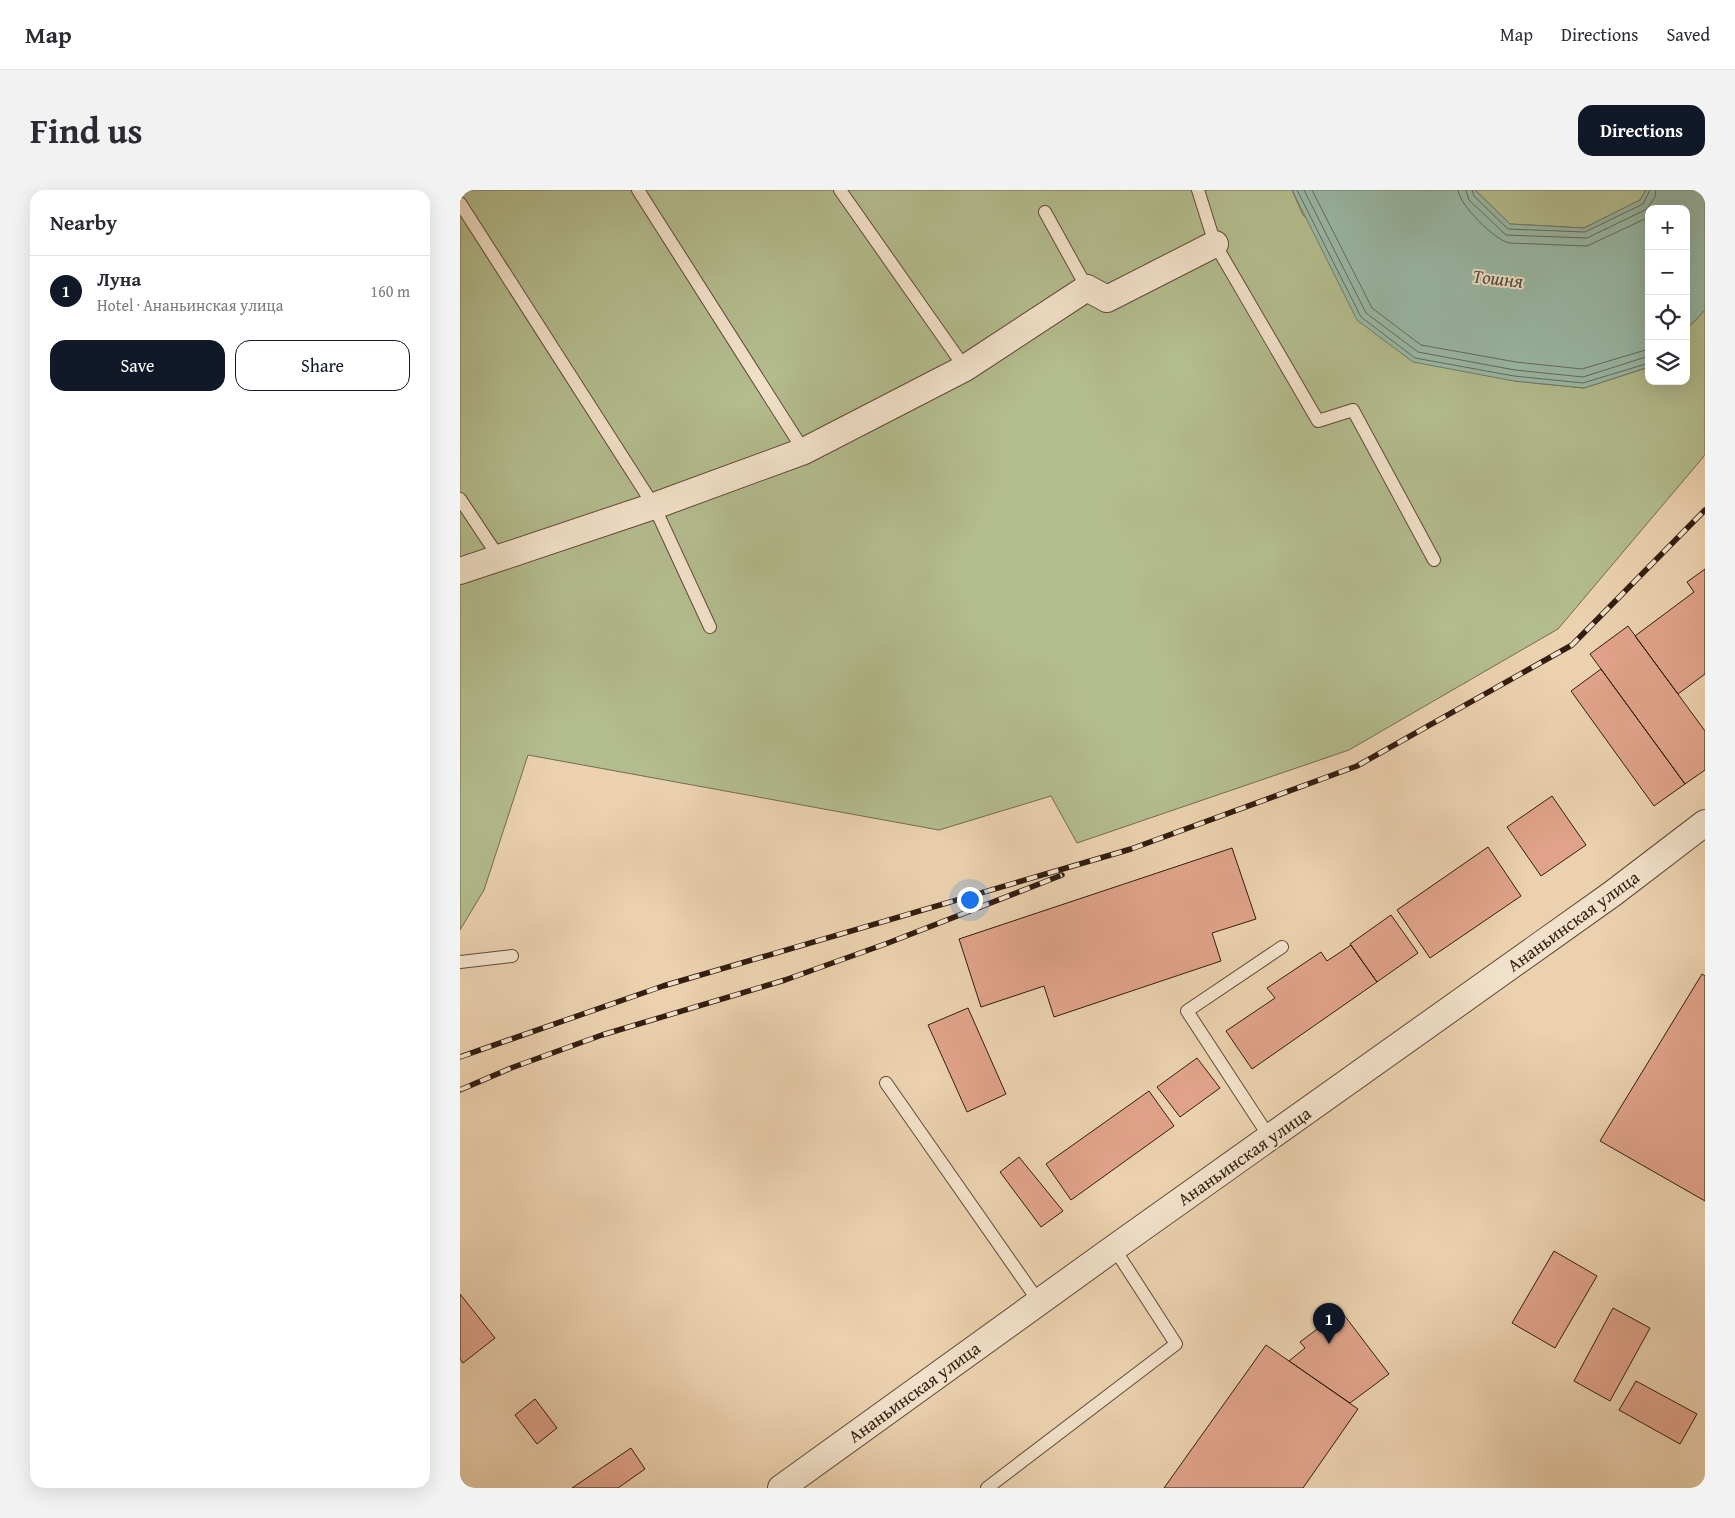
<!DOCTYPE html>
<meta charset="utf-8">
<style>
body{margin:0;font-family:"Gentium Book Plus",serif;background:#f2f2f3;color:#2b2b33}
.controls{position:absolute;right:15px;top:15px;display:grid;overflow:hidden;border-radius:10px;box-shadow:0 5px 20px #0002}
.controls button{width:45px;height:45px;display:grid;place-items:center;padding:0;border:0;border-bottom:1px solid #e1e1e2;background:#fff;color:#2b2b33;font:25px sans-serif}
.you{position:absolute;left:509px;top:709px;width:18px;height:18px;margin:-12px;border:4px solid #fff;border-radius:50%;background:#1a73e8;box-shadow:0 0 0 8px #1a73e833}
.badge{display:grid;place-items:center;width:32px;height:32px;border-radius:50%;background:#111827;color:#fff;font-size:16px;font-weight:700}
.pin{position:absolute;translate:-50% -41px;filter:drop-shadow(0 1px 2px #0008)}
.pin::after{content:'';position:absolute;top:26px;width:18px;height:15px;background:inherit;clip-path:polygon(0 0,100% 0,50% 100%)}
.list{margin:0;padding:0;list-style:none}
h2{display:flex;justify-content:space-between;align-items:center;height:65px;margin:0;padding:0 20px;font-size:21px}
h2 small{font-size:16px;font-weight:400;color:#7c7c81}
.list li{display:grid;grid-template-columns:32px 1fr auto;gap:15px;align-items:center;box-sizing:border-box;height:70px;padding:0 20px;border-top:1px solid #e1e1e2}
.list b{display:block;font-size:19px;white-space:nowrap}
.list p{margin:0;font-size:16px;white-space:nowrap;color:#7c7c81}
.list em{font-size:16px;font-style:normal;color:#7c7c81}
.actions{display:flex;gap:10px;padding:15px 20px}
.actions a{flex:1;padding:11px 0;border:1px solid #111827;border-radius:15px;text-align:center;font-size:18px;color:#111827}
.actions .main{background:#111827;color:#fff}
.icon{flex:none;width:28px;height:28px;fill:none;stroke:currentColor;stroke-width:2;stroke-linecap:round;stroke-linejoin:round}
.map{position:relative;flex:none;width:1245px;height:1298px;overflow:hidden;border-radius:15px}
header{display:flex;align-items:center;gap:30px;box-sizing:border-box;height:70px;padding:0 25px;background:#fff;border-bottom:1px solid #e1e1e2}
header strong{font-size:24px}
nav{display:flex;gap:28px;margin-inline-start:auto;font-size:18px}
.intro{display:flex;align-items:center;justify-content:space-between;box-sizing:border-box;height:120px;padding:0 30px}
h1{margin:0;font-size:35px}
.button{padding:12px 22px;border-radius:15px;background:#111827;color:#fff;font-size:18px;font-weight:700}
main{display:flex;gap:30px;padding:0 30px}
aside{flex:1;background:#fff;border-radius:15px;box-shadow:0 5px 20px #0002}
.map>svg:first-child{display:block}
</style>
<header>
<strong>Map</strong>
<nav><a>Map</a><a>Directions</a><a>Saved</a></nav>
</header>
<div class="intro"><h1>Find us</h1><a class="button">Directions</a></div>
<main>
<aside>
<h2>Nearby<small></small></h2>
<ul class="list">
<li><span class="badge">1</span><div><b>Луна</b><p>Hotel · Ананьинская улица</p></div><em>160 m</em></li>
</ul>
<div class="actions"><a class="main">Save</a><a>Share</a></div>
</aside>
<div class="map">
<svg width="1245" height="1298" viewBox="0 0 1245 1298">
<rect width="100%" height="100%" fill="#ebd1ae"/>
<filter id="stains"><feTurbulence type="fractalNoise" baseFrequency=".004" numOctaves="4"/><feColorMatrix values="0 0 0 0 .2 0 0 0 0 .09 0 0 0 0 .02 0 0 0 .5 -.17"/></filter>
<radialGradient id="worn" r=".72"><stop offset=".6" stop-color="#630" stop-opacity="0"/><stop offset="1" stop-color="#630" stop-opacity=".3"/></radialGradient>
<path fill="#b3bc8d" stroke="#736c4e" d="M0,0H832L843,25L1054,191L1124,198L1189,177V191H1226V140L1245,120V265L1098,439L889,560L617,653L591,606L479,640L68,565L24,700L0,740Z
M1015,0H1186L1180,10L1124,38L1050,34Z"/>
<path fill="#99b8a5" stroke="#707a69" d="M832,0H1015L1050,34L1124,38L1180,10L1186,0H1245V120L1226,140V19H1189V177L1124,198L1054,191L953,172L897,130Z"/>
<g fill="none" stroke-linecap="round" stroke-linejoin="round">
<path stroke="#666a5a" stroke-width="1" d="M837,0L901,127L955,168L1054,186L1123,193L1189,173
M844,0L906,123L958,162L1055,180L1123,187L1189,166
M852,0L912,118L961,155L1056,172L1122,179L1189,159
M998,0C999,15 1035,50 1049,53L1127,56L1189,27
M1006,0L1009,10L1046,45L1127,48L1187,19L1195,7L1196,0
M1012,0L1014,6L1048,39L1125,42L1183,14L1190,0"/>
</g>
<path fill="#e0a389" stroke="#331d10" d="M1245,379V484L1218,504L1175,446L1234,402L1227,392Z
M1168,436L1245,541V580L1225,594L1130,464Z
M1141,479L1225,594L1194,616L1111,501Z
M1092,606L1126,655L1081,686L1047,637Z
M1028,657L1061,706L970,768L937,720Z
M772,658L796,729L752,743L761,771L594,827L584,796L521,817L499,749Z
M931,725L958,763L917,792L890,754Z
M891,755L917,792L792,879L766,841L815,808L807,798L861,762L867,771Z
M1242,784L1245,786V1011L1140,951Z
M508,818L546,904L507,922L468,835Z
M737,868L760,898L720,927L697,897Z
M689,901L714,936L611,1010L586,974Z
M559,967L603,1021L581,1037L540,982Z
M1094,1061L1137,1086L1095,1158L1052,1133Z
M0,1104L35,1148L3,1173L0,1169Z
M1153,1118L1190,1138L1150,1211L1114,1191Z
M881,1121L929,1184L890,1213L829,1171L845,1158L840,1152Z
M806,1155L898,1219L843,1298H704Z
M1176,1191L1237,1224L1220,1254L1159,1220Z
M75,1209L97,1238L77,1254L55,1225Z
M171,1258L185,1279L158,1298H112Z"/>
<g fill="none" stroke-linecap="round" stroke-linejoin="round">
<g stroke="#614a38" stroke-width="14">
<path id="lane" d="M178,0L344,261
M380,0L505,178
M738,0L755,54L858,231L893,220L974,370
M0,13L194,316L250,437
M585,22L627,98
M0,309L40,369
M0,772L52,766
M426,893L579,1112
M810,948L727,821L822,757
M527,1298L716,1154L654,1058"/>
</g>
<g stroke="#614a38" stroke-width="28">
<path id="street" d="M0,381L194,316L344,261L505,178L627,98L647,109L755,54
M321,1298L654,1058L1152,704L1245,633"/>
</g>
<use href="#lane" stroke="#f2e1ca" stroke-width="12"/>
<use href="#street" stroke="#f2e1ca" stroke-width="26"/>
<g stroke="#331d10" stroke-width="5.5">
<path id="rail" d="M0,867L203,796L671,659L897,576L1112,455L1245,320
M0,900L51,878L142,845L325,790L428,753L602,685"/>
</g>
<use href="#rail" stroke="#f2e1ca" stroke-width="4" stroke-dasharray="11" stroke-linecap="butt"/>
</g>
<g text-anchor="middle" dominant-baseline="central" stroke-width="4" stroke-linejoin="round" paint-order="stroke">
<g font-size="18" fill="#331d10" stroke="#f2e1ca">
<text transform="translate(1113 731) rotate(-36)">Ананьинская улица</text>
<text transform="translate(784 966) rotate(-35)">Ананьинская улица</text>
<text transform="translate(454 1202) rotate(-36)">Ананьинская улица</text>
</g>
<g font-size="19" font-style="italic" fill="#524c3d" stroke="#f2e1ca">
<text transform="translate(1038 88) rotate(6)">Тошня</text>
</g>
</g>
<rect width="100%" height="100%" filter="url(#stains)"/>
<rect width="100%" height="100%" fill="url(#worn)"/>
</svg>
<div class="controls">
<button>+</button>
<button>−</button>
<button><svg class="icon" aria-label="locate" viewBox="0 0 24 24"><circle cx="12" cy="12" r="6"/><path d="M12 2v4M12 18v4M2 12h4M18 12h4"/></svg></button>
<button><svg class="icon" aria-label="layers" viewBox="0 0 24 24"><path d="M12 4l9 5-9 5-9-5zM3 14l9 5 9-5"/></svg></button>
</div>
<div class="you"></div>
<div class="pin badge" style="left:869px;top:1154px">1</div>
</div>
</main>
